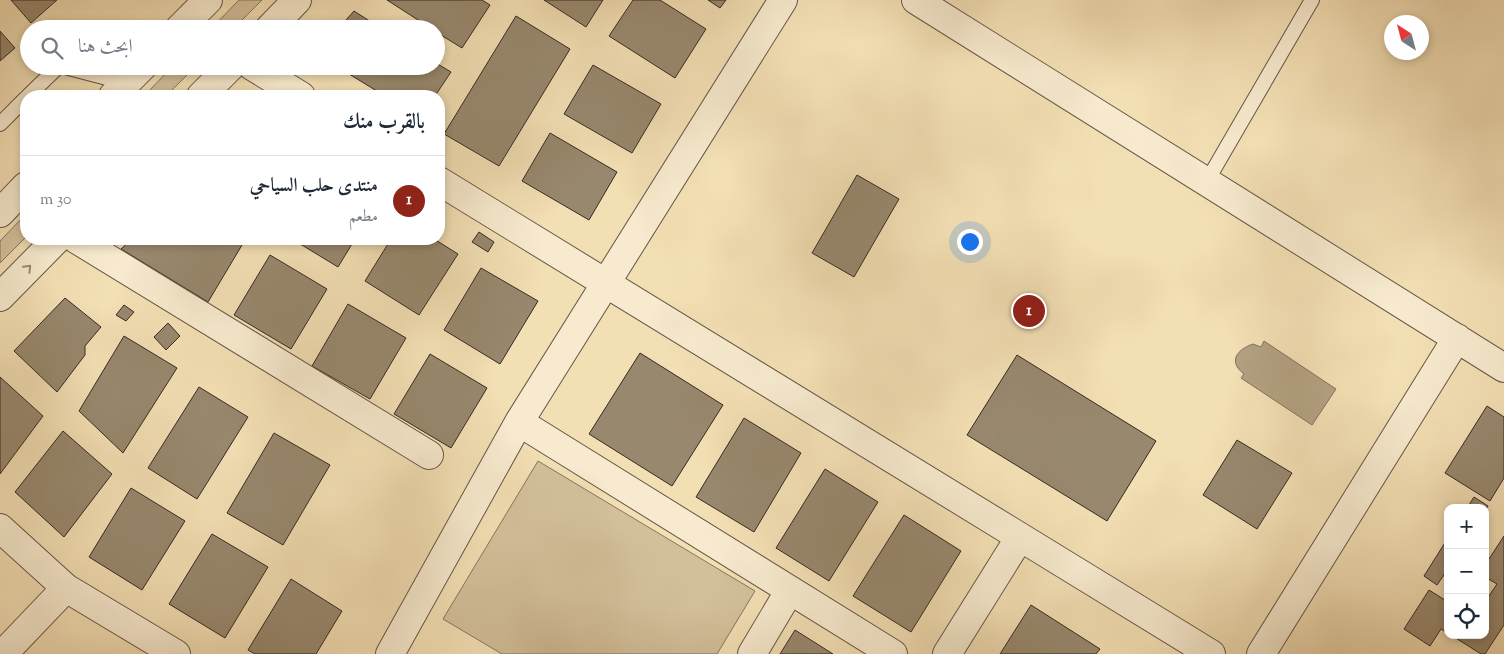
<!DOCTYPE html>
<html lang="ar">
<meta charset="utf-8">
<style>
body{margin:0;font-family:"Sorts Mill Goudy",Amiri,serif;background:#f2f2f3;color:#1f2937;direction:rtl}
.controls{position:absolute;right:15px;bottom:15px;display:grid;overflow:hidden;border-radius:10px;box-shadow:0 2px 8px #0003}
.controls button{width:45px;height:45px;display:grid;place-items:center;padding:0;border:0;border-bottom:1px solid #e0e1e3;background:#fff;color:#1f2937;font:25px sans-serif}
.compass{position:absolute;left:1384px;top:15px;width:45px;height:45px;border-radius:50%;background:#fff;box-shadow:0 2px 8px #0003;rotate:324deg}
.you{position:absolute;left:969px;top:241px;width:18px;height:18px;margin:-12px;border:4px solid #fff;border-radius:50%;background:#1a73e8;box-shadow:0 0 0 8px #1a73e833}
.badge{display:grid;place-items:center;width:32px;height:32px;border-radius:50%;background:#8f2418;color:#fff;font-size:16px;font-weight:700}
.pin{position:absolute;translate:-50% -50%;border:2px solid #fff;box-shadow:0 1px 5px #0006}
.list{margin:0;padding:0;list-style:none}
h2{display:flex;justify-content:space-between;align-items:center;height:65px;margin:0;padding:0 20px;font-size:21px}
h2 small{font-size:16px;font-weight:400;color:#747a83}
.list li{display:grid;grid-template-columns:32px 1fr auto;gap:15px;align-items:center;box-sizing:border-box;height:90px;padding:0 20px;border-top:1px solid #e0e1e3}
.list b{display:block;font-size:19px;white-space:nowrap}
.list p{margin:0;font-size:16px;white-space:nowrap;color:#747a83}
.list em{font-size:16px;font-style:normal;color:#747a83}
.icon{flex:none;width:28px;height:28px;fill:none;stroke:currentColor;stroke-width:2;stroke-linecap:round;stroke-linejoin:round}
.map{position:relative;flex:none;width:1504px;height:654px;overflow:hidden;direction:ltr}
.search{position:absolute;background:#fff;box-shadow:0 2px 8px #0003;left:20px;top:20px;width:425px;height:55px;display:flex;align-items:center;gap:12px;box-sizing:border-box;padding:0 18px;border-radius:28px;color:#747a83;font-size:19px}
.panel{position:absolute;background:#fff;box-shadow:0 2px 8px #0003;left:20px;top:90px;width:425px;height:155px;border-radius:20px;direction:rtl}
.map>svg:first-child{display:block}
</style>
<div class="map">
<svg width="1504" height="654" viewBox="0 0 1504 654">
<rect width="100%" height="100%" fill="#f3dfb4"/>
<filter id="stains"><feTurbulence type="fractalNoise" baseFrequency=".004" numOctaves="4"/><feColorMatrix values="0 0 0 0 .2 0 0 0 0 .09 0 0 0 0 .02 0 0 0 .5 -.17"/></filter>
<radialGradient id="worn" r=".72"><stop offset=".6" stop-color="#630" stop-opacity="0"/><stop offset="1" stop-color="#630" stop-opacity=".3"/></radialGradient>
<path fill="#d3c09b" stroke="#84755e" d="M239,0H262L233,29H211Z
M173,66H196L166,96H144Z
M26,214V237L0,263V241Z
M538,461L755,591L717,654H502L443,619Z"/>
<path fill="#b3a182" stroke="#81715c" d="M1264,341L1336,389L1312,425L1241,378L1244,374C1227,361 1238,349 1253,344L1261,347Z"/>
<path fill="#98886e" stroke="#362a22" d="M11,0H57L31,23Z
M387,0H482L490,5L462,48L436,32V29H432Z
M544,0H603L586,27Z
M633,0H660L706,29L675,78L609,36Z
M708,0H726L720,8Z
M354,11L382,29H338Z
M516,16L570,49L499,166L444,134Z
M0,31L15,48L0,61Z
M436,63L451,72L435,96H385L336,66H436Z
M593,65L661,104L632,153L564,114Z
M550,133L617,172L589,220L522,181Z
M857,175L899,199L854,277L812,253Z
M479,232L494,242L488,252L472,242Z
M132,239H242L245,240L208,302L121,249Z
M292,239H355L338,267Z
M391,239H434L458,254L419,315L365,281Z
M270,255L327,289L291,349L234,315Z
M481,268L538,301L500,364L444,330Z
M65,298L101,327L85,346V355L57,392L14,351Z
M348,304L406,338L370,399L312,366Z
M124,305L134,312L126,321L116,315Z
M168,323L180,336L166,350L154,337Z
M124,336L177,368L123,453L79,411Z
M640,353L723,405L672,486L589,434Z
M430,354L487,388L451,448L394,414Z
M1017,355L1156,441L1107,521L967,435Z
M0,377L43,416L0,474Z
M199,387L248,417L197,499L148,468Z
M1487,406L1504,417V478L1490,501L1445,473Z
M744,418L801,453L754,532L696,497Z
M63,431L112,474L64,537L15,492Z
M274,433L330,465L283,545L227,513Z
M1237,440L1292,473L1257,529L1203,495Z
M825,469L878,502L829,581L776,548Z
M131,488L185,521L142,590L89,557Z
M1474,497L1488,506L1485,511V508H1467Z
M904,515L961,551L911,632L853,596Z
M212,534L268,567L225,638L169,604Z
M1504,536V625L1485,654H1481L1451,635H1485V602L1497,584L1485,577V565Z
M1448,538V569L1437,585L1424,576Z
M291,579L342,611L316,654H255L248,650Z
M1429,590L1448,602V633L1441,629L1430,646L1404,629Z
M1031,605L1100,649L1096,654H1000Z
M795,630L833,654H780Z"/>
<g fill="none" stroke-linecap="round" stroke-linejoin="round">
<g stroke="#655746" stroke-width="16">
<path id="service" d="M61,66L126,83
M28,96L59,66
M0,124L26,98
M1207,181L1312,0"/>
</g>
<g stroke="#655746" stroke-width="30">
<path id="minor" d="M916,0L1504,368
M252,66L301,96
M439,181L1211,654
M76,239L429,455
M519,422L893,654
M0,528L66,588L176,654
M3,654L66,588
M390,654L519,422L783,0
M752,654L790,590
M947,654L1020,537
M1261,654L1457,338"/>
</g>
<g stroke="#655746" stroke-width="30">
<path id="tertiary" d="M179,29L208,0
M269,29L297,0
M113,96L143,66
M201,96L231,66
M0,213L26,186
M0,297L57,239"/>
</g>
<use href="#service" stroke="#f7eace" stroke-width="14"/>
<use href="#minor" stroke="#f7eace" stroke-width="28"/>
<use href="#tertiary" stroke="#f7eace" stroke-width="28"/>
</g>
<defs><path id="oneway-chevron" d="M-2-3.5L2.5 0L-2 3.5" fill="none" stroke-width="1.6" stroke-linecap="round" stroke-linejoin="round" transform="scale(1.25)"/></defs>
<use stroke="#968a78" href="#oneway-chevron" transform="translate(28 268) rotate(-46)"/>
<rect width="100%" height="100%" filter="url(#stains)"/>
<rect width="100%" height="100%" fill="url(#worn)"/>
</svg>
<div class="controls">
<button>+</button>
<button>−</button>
<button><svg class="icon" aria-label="locate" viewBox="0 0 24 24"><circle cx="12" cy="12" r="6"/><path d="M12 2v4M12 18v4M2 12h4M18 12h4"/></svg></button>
</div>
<svg class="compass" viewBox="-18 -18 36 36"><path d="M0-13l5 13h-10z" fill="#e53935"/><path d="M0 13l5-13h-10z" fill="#747a83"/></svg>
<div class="you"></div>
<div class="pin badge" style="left:1029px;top:311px">1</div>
<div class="search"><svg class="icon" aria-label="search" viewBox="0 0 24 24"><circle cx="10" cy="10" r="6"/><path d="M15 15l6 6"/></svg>ابحث هنا</div>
<section class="panel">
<h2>بالقرب منك<small></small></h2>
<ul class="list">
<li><span class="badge">1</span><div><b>منتدى حلب السياحي</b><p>مطعم</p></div><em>30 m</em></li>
</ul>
</section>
</div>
